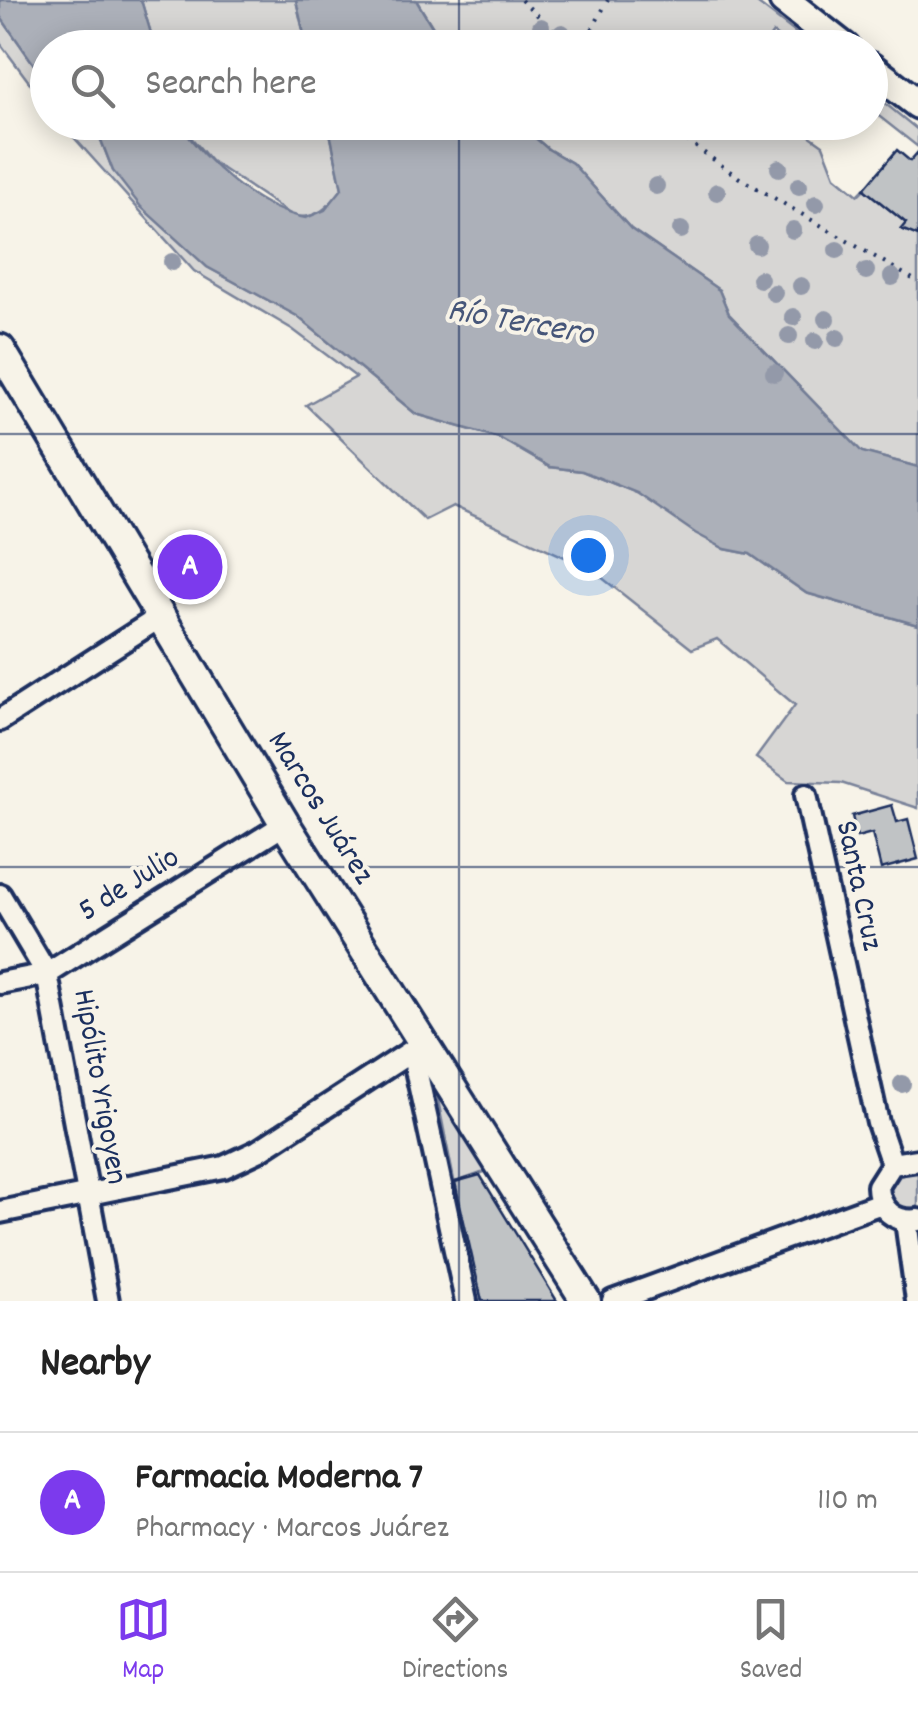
<!DOCTYPE html>
<meta charset="utf-8">
<style>
body{margin:0;font-family:Dekko,sans-serif;background:#f6f6f6;color:#222}
.you{position:absolute;left:588px;top:555px;width:35px;height:35px;margin:-25px;border:8px solid #fff;border-radius:50%;background:#1a73e8;box-shadow:0 0 0 15px #1a73e833}
.badge{display:grid;place-items:center;width:65px;height:65px;border-radius:50%;background:#7c3aed;color:#fff;font-size:32px;font-weight:700}
.pin{position:absolute;translate:-50% -50%;border:5px solid #fff;box-shadow:0 2px 10px #0006}
.list{margin:0;padding:0;list-style:none}
h2{display:flex;justify-content:space-between;align-items:center;height:130px;margin:0;padding:0 40px;font-size:42px}
h2 small{font-size:32px;font-weight:400;color:#767676}
.list li{display:grid;grid-template-columns:65px 1fr auto;gap:30px;align-items:center;box-sizing:border-box;height:140px;padding:0 40px;border-top:2px solid #e0e0e0}
.list b{display:block;font-size:38px;white-space:nowrap}
.list p{margin:0;font-size:32px;white-space:nowrap;color:#767676}
.list em{font-size:32px;font-style:normal;color:#767676}
.icon{flex:none;width:55px;height:55px;fill:none;stroke:currentColor;stroke-width:2;stroke-linecap:round;stroke-linejoin:round}
.map{position:relative;flex:none;width:918px;height:1301px;overflow:hidden}
.search{position:absolute;background:#fff;box-shadow:0 5px 25px #0003;left:30px;right:30px;top:30px;height:110px;display:flex;align-items:center;gap:25px;box-sizing:border-box;padding:0 35px;border-radius:55px;color:#767676;font-size:38px}
.sheet{height:270px;background:#fff}
nav{display:flex;justify-content:space-around;align-items:center;box-sizing:border-box;height:140px;border-top:2px solid #e0e0e0;background:#fff;font-size:28px;color:#767676}
nav a{display:grid;justify-items:center;gap:5px}
nav .on{color:#7c3aed}
.map>svg:first-child{display:block}
</style>
<div class="map">
<svg width="918" height="1301" viewBox="0 0 918 1301">
<rect width="100%" height="100%" fill="#f7f3e8"/>
<filter id="ink" filterUnits="userSpaceOnUse"><feTurbulence type="fractalNoise" baseFrequency=".01" numOctaves="2"/><feDisplacementMap in="SourceGraphic" scale="20" xChannelSelector="R" yChannelSelector="G"/><feConvolveMatrix kernelMatrix="1 2 1 2 8 2 1 2 1" color-interpolation-filters="sRGB"/></filter>
<g filter="url(#ink)">
<path fill="#d7d6d4" stroke="#798299" stroke-width="2.5" d="M141,0H296L307,47H155Z
M416,0H753L814,47H791L773,33L762,48L453,47L444,45Z
M0,16L47,83V106L0,43Z
M871,92L918,130V147L871,110Z
M61,123H83L101,140L113,171L207,267L297,316L416,414L500,438L549,467L582,471L637,493L725,549L750,554L806,593L918,625V808L841,783L788,781L756,758L795,705L717,639L692,649L591,569L453,506L425,520L306,405L356,377L292,329L194,271Z
M179,123H328L342,189C329,207 317,220 293,216L211,161Z
M518,123H792L823,145L835,176L858,195L864,189L906,223L902,229L918,236V467L862,452L729,314L719,290L631,229L572,163L548,149Z
M437,1095L487,1171L456,1182L482,1301H478Z
M901,1171H918V1208H901L892,1200L890,1182Z"/>
<path fill="#acb0b9" stroke="#727c95" stroke-width="2.5" d="M0,0H141L155,47L48,48L47,83L0,16Z
M296,0H416L443,45L453,47H307Z
M83,123H179C206,163 257,209 306,218L325,210L342,189L328,123H518L548,149L572,163L631,229L719,290L729,314L862,452L918,467V625L806,593L750,554L725,549L695,533L637,493L582,471L550,467L499,438L416,414L297,316L207,267L141,207L113,171L101,140Z"/>
<path fill="#c0c3c5" stroke="#1b2f5e" stroke-width="2.5" d="M897,150L910,161L918,152V236L901,229L906,223L864,189Z
M892,805L897,822L908,819L918,859L881,869L872,833L857,837L852,816Z
M480,1175L557,1301H482L455,1182Z"/>
<g fill="none" stroke-linecap="round" stroke-linejoin="round">
<g stroke="#1b2f5e" stroke-width="28">
<path id="street" d="M0,720L160,617
M806,795L878,1123L892,1164
M0,895L47,974L108,1301
M0,983L47,974L285,824
M412,1051L466,1301
M918,1160L892,1164L878,1186C879,1210 895,1223 918,1220
M0,1212L224,1167L258,1151L424,1043
M906,1221L917,1301
M613,1301L881,1203"/>
</g>
<g stroke="#1b2f5e" stroke-width="35">
<path id="secondary" d="M784,0L845,48
M870,67L918,104
M0,349L285,824L586,1301"/>
</g>
<path stroke="#1b2f5e" stroke-width="4" stroke-dasharray="2.5 8" stroke-linecap="butt" d="M521,0L573,48
M582,48L608,0
M661,122L738,177L918,282"/>
<use href="#street" stroke="#f7f3e8" stroke-width="20"/>
<use href="#secondary" stroke="#f7f3e8" stroke-width="28"/>
</g>
<g fill="#9399a9">
<circle cx="541" cy="27" r="9"/>
<circle cx="562" cy="33" r="9"/>
<circle cx="779" cy="168" r="9"/>
<circle cx="656" cy="186" r="9"/>
<circle cx="799" cy="186" r="9"/>
<circle cx="717" cy="192" r="9"/>
<circle cx="816" cy="204" r="9"/>
<circle cx="681" cy="230" r="9"/>
<circle cx="793" cy="230" r="9"/>
<circle cx="757" cy="245" r="9"/>
<circle cx="837" cy="250" r="9"/>
<circle cx="172" cy="262" r="9"/>
<circle cx="866" cy="271" r="9"/>
<circle cx="892" cy="277" r="9"/>
<circle cx="760" cy="279" r="9"/>
<circle cx="801" cy="286" r="9"/>
<circle cx="774" cy="293" r="9"/>
<circle cx="793" cy="317" r="9"/>
<circle cx="826" cy="319" r="9"/>
<circle cx="789" cy="336" r="9"/>
<circle cx="837" cy="338" r="9"/>
<circle cx="815" cy="341" r="9"/>
<circle cx="774" cy="373" r="9"/>
<circle cx="902" cy="1084" r="9"/>
</g>
</g>
<path fill="none" stroke="#1b2f5e" stroke-width="2.5" stroke-opacity="0.55" d="M459,0V48M459,122V1301M0,434H918M0,867H918"/>
<g text-anchor="middle" dominant-baseline="central" stroke-width="8" stroke-linejoin="round" paint-order="stroke">
<g font-size="32" fill="#1b2f5e" stroke="#f7f3e8">
<text transform="translate(319 809) rotate(58)">Marcos Juárez</text>
<text transform="translate(130 886) rotate(-32)">5 de Julio</text>
<text transform="translate(857 886) rotate(78)">Santa Cruz</text>
<text transform="translate(98 1087) rotate(80)">Hipólito Yrigoyen</text>
</g>
<g font-size="35" font-style="italic" fill="#465679" stroke="#f7f3e8">
<text transform="translate(520 324) rotate(10)">Río Tercero</text>
</g>
</g>
</svg>
<div class="you"></div>
<div class="pin badge" style="left:190px;top:567px">A</div>
<div class="search"><svg class="icon" aria-label="search" viewBox="0 0 24 24"><circle cx="10" cy="10" r="6"/><path d="M15 15l6 6"/></svg>Search here</div>
</div>
<section class="sheet">
<h2>Nearby<small></small></h2>
<ul class="list">
<li><span class="badge">A</span><div><b>Farmacia Moderna 7</b><p>Pharmacy · Marcos Juárez</p></div><em>110 m</em></li>
</ul>
</section>
<nav>
<a class="on"><svg class="icon" aria-label="map" viewBox="0 0 24 24"><path d="M3 6l6-2 6 2 6-2v14l-6 2-6-2-6 2zM9 4v14M15 6v14"/></svg>Map</a>
<a><svg class="icon" aria-label="directions" viewBox="0 0 24 24"><path d="M12 3l9 9-9 9-9-9zM9 14v-3h6M13 9l2 2-2 2"/></svg>Directions</a>
<a><svg class="icon" aria-label="saved" viewBox="0 0 24 24"><path d="M7 4h10v16l-5-4-5 4z"/></svg>Saved</a>
</nav>
